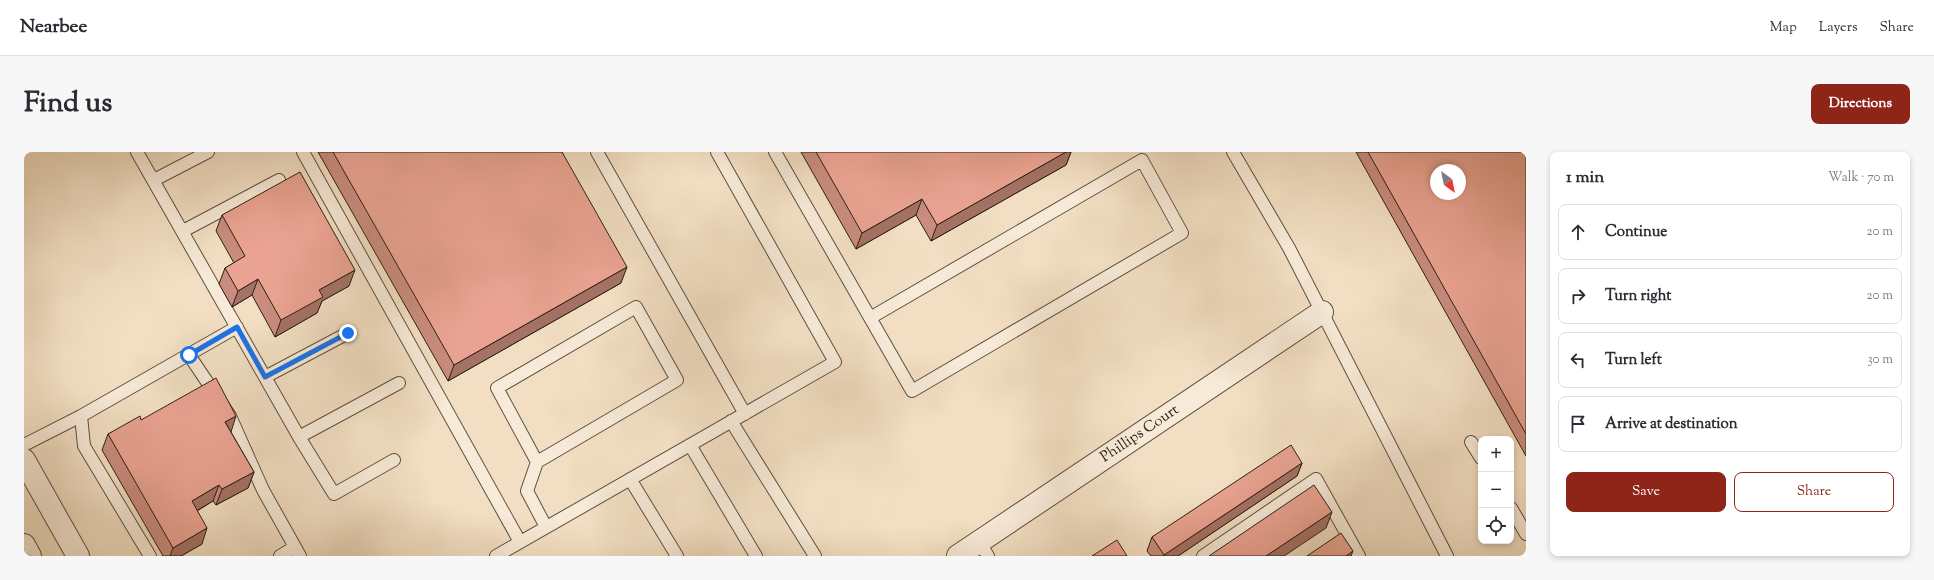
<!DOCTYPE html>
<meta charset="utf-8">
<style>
body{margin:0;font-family:"Sorts Mill Goudy",serif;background:#f7f7f7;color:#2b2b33}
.controls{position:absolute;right:12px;bottom:12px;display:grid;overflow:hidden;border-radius:8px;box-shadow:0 2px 6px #0003}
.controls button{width:36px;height:36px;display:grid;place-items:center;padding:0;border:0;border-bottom:1px solid #e1e1e2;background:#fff;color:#2b2b33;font:20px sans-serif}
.compass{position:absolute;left:1406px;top:12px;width:36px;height:36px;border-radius:50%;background:#fff;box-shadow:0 2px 6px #0003;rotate:148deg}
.stop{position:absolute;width:12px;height:12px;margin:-9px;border:3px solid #1a73e8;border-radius:50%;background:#fff}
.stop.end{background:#1a73e8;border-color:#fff;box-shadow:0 1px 4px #0008}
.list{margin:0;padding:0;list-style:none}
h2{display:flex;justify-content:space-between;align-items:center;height:52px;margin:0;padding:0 16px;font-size:17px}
h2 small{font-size:13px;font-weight:400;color:#7c7c81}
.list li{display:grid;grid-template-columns:26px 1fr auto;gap:12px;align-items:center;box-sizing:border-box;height:56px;margin:0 8px 8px;padding:0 8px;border:1px solid #e1e1e2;border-radius:8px}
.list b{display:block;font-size:15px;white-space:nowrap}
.list em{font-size:13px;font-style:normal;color:#7c7c81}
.actions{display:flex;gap:8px;padding:12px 16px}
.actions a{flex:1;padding:9px 0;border:1px solid #8f2418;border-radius:8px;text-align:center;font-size:14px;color:#8f2418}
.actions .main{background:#8f2418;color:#fff}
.icon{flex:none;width:22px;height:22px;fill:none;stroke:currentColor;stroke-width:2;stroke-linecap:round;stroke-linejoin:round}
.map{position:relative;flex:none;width:1502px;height:404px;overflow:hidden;border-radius:8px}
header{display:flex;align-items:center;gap:24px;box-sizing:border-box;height:56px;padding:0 20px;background:#fff;border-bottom:1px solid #e1e1e2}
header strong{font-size:19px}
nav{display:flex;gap:22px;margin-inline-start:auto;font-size:14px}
.intro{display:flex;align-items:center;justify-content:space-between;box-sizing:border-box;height:96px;padding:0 24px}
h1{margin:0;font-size:28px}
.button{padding:10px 18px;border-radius:8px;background:#8f2418;color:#fff;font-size:14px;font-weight:700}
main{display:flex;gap:24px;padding:0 24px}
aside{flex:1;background:#fff;border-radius:8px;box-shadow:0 2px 6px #0003}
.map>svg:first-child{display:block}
</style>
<header>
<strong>Nearbee</strong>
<nav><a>Map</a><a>Layers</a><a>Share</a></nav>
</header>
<div class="intro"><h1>Find us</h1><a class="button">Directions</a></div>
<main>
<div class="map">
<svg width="1502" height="404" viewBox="0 0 1502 404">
<rect width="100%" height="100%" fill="#f2dfc3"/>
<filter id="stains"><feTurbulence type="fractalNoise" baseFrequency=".005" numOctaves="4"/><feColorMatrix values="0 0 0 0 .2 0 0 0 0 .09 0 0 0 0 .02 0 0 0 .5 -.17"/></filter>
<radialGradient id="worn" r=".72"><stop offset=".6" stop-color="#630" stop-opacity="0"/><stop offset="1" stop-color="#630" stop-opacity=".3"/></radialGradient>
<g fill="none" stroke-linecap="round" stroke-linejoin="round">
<g stroke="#5e503e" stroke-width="14">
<path id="service" d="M113,0L275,285L375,231
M279,0L496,390
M573,0L721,262
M751,0L888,239L1158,81L1118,8L846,166
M1209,0L1265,96L1423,404
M130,28L184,0
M159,79L255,28
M165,203L206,264L239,338L276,404
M241,225L324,181
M57,264L60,294L126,404
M707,269L791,404
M275,285L310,342L370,308
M1447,290L1457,306
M0,293L57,264L213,175
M666,293L732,404
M513,310L653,228L612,155L473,236L513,310L503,339L522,375
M606,327L653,404
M1487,356L1502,382
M955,390L964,404
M256,404L271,395
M472,404L811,210L693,0
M1179,404L1292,327L1335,404"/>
</g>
<g stroke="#5e503e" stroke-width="24">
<path id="minor" d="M934,404L1298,160"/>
</g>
<g stroke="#5e503e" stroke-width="24">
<path id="tertiary" d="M0,308L54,404
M0,393L6,404"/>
</g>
<use href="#service" stroke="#f7ead8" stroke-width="12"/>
<use href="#minor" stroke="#f7ead8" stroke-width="22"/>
<use href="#tertiary" stroke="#f7ead8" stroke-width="22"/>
</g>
<path fill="#c98c7e" stroke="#2d2011" d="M294,0H538L597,131L424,229Z
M777,0H1047L1042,13L907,89L892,63L832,97Z
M1332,0H1502V304Z
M198,63L325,134L298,149L293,161L251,185L228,143L208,155L195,132L201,116L210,111L192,79Z
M117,268L207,280L230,320L224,336L192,353L189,349L173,359L178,392L157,404H139L78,298L84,282Z
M1278,311L1273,324L1154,404H1127L1123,399L1128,385Z"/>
<path fill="#a47266" stroke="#2d2011" d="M1042,0H1047L1042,13L907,89L913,73Z
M898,47L892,63L832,97L838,81Z
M603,115L597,131L424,229L430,213Z
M331,118L325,134L298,149L293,161L251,185L257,168L295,138Z
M234,127L228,143L208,155L214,139Z
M212,264L207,280L201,270Z
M1278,311L1273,324L1154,404H1140V403Z
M230,320L224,336L192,353L198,337Z
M195,333L189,349L162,365L168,349Z
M1308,360L1302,376L1260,404H1242Z
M183,376L178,392L157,404H146L149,396Z
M1329,399L1327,404H1322Z"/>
<path fill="#eaa392" stroke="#2d2011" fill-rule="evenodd" d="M309,0H538L603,115L430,213Z
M792,0H1042L913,73L898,47L838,81Z
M1344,0H1502V282ZM1412,18H1436V42H1412Z
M276,20L331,118L295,138L299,145L257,168L234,127L214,139L201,116L221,104L198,63Z
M192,226L212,264L201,270L230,320L198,337L195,333L168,349L183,376L149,396L84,282L116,264L117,268Z
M1267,293L1278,311L1140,403L1128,385Z
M1290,333L1308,360L1242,404H1185Z
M1317,381L1329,399L1322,404H1283Z
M1093,388L1103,404H1068Z"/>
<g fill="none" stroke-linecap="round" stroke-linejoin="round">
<path stroke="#1a73e8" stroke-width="5" d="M165,203L213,175L241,225L324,181"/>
</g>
<g text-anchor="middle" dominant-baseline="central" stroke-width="3" stroke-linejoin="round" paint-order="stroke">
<g font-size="15" fill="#2d2011" stroke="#f7ead8">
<text transform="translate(1116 282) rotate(-34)">Phillips Court</text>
</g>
</g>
<rect width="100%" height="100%" filter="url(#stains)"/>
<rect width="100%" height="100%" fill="url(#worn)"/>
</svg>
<div class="controls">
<button>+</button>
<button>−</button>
<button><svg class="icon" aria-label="locate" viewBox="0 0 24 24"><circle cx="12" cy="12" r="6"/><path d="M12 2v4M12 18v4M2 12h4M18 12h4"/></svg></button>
</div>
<svg class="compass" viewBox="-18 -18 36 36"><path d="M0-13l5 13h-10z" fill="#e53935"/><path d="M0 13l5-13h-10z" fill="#7c7c81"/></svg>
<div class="stop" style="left:165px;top:203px"></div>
<div class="stop end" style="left:324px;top:181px"></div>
</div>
<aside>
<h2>1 min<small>Walk · 70 m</small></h2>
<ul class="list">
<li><svg class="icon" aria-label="ahead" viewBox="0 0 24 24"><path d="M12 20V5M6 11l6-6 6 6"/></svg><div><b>Continue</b></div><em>20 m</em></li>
<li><svg class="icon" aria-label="right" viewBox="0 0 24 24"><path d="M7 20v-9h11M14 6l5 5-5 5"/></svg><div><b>Turn right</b></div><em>20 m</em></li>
<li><svg class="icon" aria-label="left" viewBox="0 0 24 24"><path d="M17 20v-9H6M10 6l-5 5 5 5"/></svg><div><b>Turn left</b></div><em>30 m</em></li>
<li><svg class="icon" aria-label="arrive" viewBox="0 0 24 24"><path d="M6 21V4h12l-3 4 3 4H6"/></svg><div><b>Arrive at destination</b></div></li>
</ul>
<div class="actions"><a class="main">Save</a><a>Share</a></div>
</aside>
</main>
